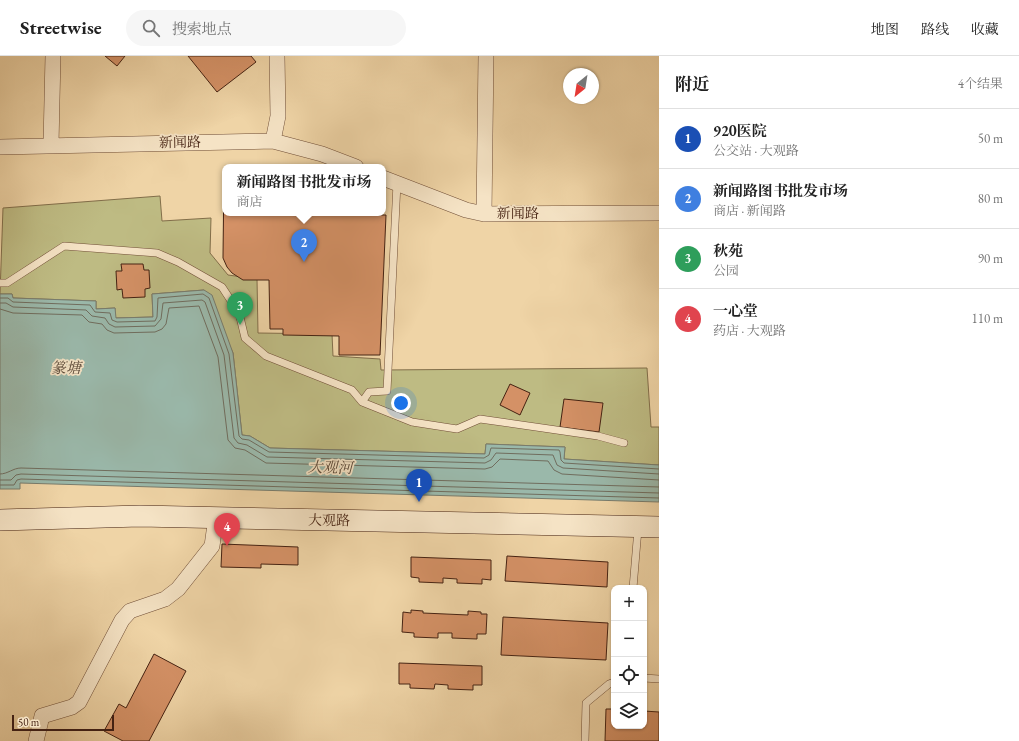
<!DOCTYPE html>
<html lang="zh">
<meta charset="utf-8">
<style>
body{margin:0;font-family:"EB Garamond","Noto Serif SC",serif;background:#f6f6f6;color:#222}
.controls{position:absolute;right:12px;bottom:12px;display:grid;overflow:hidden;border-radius:8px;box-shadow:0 1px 3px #0004}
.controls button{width:36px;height:36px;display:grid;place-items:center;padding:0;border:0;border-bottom:1px solid #e0e0e0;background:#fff;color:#222;font:20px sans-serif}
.compass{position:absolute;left:563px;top:12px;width:36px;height:36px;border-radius:50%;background:#fff;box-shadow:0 1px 3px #0004;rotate:210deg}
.scale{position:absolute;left:12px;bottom:10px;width:102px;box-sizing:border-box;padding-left:4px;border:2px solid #452212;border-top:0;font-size:11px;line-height:14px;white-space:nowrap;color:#452212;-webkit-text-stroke:3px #f5e3c5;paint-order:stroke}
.you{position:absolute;left:401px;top:347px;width:14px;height:14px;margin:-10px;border:3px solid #fff;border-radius:50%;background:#1a73e8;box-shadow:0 0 0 6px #1a73e833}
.badge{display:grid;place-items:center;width:26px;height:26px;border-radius:50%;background:#8f2418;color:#fff;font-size:13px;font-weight:700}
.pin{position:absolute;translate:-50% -33px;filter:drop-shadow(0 1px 2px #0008)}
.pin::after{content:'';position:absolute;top:21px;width:14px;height:12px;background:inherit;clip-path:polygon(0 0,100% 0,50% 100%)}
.popup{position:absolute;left:222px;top:108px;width:164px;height:52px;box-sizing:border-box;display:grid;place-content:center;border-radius:8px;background:#fff;filter:drop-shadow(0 1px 3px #0005);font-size:13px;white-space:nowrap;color:#767676}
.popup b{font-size:15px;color:#222}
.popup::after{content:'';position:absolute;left:50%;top:100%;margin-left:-8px;border:8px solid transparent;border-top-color:#fff}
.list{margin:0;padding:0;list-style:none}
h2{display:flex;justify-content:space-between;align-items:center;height:52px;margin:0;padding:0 16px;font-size:17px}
h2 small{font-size:13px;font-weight:400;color:#767676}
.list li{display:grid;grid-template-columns:26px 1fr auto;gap:12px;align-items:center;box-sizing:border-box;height:60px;padding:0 16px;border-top:1px solid #e0e0e0}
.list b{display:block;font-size:15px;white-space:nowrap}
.list p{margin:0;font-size:13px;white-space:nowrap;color:#767676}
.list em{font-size:13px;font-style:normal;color:#767676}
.icon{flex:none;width:22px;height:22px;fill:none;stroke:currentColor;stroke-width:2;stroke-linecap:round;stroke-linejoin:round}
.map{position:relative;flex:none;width:659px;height:685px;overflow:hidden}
header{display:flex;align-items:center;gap:24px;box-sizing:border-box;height:56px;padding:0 20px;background:#fff;border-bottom:1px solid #e0e0e0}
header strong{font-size:19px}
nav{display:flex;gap:22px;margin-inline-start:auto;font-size:14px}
.search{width:280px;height:36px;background:#f6f6f6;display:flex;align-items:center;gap:10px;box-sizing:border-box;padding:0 14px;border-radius:22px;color:#767676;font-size:15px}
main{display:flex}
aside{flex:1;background:#fff}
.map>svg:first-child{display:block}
</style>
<header>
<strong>Streetwise</strong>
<div class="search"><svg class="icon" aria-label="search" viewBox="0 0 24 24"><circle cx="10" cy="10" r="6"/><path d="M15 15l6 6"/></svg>搜索地点</div>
<nav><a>地图</a><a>路线</a><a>收藏</a></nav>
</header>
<main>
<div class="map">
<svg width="659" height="685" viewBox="0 0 659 685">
<rect width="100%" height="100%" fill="#efd4a6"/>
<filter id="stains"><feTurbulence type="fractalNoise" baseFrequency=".005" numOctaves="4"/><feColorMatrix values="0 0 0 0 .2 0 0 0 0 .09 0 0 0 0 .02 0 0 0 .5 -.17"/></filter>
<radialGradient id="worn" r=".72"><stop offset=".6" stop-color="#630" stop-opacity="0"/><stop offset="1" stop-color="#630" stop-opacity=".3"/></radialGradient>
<path fill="#bebb83" stroke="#826e4a" d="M160,140L162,165L211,162L210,197L228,219L257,223L258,277L332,278L333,300L380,303L381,314L647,312L651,371H659V409L564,403L565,391L486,388L485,398L270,392L250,380L242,379L233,297L204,234L152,238L153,261L115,262V252L96,253V245L13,242L12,238H0L3,152Z"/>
<path fill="#9ab8aa" stroke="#787c6d" d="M204,234L212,239L233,297L242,379L250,380L270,392L485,398L486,388L565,391L564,403L659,409V446L20,427V433H0V238H12L13,242L96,245V253L115,252L116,262L153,261L152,238Z"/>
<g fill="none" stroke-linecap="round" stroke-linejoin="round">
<path stroke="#706d5e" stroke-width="1" d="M0,242H8L13,246L90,249L95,256L110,257L112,264L117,266L155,265L157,261L158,242L203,238L209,242L229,298L239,380L242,383L249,384L269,396L484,402L489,399L491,392L559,394L560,396L561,404L564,407L659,413
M0,247H6L13,251L86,254L92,260L105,262L109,268L115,271L155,270L161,263L163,247L202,244L205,246L224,299L234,382L238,387L247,389L267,401L485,407L491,404L496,397L553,399L557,409L563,412L659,418
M0,253L13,257L82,259L89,266L102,268L107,274L114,277L155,276L162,273L166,268L169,252L199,250L218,301L228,384L235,392L245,394L266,407L485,413L492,411L500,403L548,405L554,414L562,418L659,424
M0,418C8,418 13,412 21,412L659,431
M0,424H11L16,419L21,418L659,437
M0,429H14L17,424L21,423L659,442"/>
</g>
<path fill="#d49166" stroke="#452212" d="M105,0H125L117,10Z
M188,0H251L256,6L217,36Z
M224,114L225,157H373L374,159H386L380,299H339V280L283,279V273H270L269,224H243L232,217L227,211L223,202Z
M121,208H143L144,214H149L150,232L145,233V241L123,242L122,233L117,234L116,215H122Z
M510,328L530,337L520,359L500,349Z
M564,343L603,347L599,376L560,371Z
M222,488L298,491V509L261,508V512L221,511Z
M507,500L608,506L607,531L505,525Z
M411,501L491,504V524L482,523V528L457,527V523L443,522V527L419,526V522L411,521Z
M411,554L423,555V557L468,559V555L481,556V558H487L486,578H477V583L452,582V577H438V582L414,581V577L402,576L403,556L411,557Z
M503,561L608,567L606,604L501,599Z
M154,598L186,615L149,685H123L104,675L119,648L126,652Z
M399,607L482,610V629H473V634L448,633V629L435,628L434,633L410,632V628H399Z
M606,653H614V670H644V655L659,656V685H605Z"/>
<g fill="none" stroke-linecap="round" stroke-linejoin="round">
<g stroke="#704e37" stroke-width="8">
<path id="service" d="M0,227H7L64,190L157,197L178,206L222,231L239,257L245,282L266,300L352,334L362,346L412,366L457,373L480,363L598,380L624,387
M362,346L369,336L387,335L397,127
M633,532L638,473
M644,622L659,623
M585,685L586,647L609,628L614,626"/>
</g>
<g stroke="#704e37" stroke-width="16">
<path id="minor" d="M273,85L278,60L277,0
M51,88L53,0
M0,91L273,85L322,98L356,111
M383,122L466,154L484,158L659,157
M484,158L486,0
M36,685L42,660L72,651L79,646L122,564L130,555L165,543L178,533L212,490L216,461"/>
</g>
<g stroke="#452212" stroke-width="22">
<path id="secondary" d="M0,464L140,460L659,471"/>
</g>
<use href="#service" stroke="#f5e3c5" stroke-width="7"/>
<use href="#minor" stroke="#f5e3c5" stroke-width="15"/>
<use href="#secondary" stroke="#f5e3c5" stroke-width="21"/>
</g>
<g text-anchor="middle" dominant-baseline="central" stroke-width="3.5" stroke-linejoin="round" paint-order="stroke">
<g font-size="14" fill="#452212" stroke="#f5e3c5">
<text transform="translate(180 86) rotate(-1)">新闻路</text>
<text x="518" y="157">新闻路</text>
<text transform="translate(329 464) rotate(1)">大观路</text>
</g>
<g font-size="15" font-style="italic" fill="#5a4838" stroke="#f5e3c5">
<text x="66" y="311">篆塘</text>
<text transform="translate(330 411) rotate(1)">大观河</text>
</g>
</g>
<rect width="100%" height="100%" filter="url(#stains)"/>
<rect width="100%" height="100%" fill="url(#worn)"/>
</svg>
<div class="controls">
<button>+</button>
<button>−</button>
<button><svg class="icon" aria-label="locate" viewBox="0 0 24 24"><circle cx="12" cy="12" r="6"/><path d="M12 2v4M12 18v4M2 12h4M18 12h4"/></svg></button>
<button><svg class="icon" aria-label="layers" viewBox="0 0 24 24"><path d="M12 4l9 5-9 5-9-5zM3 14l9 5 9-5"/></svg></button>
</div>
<svg class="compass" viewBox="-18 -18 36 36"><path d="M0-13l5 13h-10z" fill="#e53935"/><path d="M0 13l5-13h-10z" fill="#767676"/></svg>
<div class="scale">50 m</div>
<div class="you"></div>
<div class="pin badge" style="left:419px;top:446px;background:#1a4fb4">1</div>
<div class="pin badge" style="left:304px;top:206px;background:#3f7fe0">2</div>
<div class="popup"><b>新闻路图书批发市场</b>商店</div>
<div class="pin badge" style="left:240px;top:269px;background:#2e9e5b">3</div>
<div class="pin badge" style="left:227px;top:490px;background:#e0444e">4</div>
</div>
<aside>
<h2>附近<small>4个结果</small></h2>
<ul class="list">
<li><span class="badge" style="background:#1a4fb4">1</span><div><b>920医院</b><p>公交站 · 大观路</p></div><em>50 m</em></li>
<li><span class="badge" style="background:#3f7fe0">2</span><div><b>新闻路图书批发市场</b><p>商店 · 新闻路</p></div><em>80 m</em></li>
<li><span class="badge" style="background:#2e9e5b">3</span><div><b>秋苑</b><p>公园</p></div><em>90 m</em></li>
<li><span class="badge" style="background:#e0444e">4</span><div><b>一心堂</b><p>药店 · 大观路</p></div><em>110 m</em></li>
</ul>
</aside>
</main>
